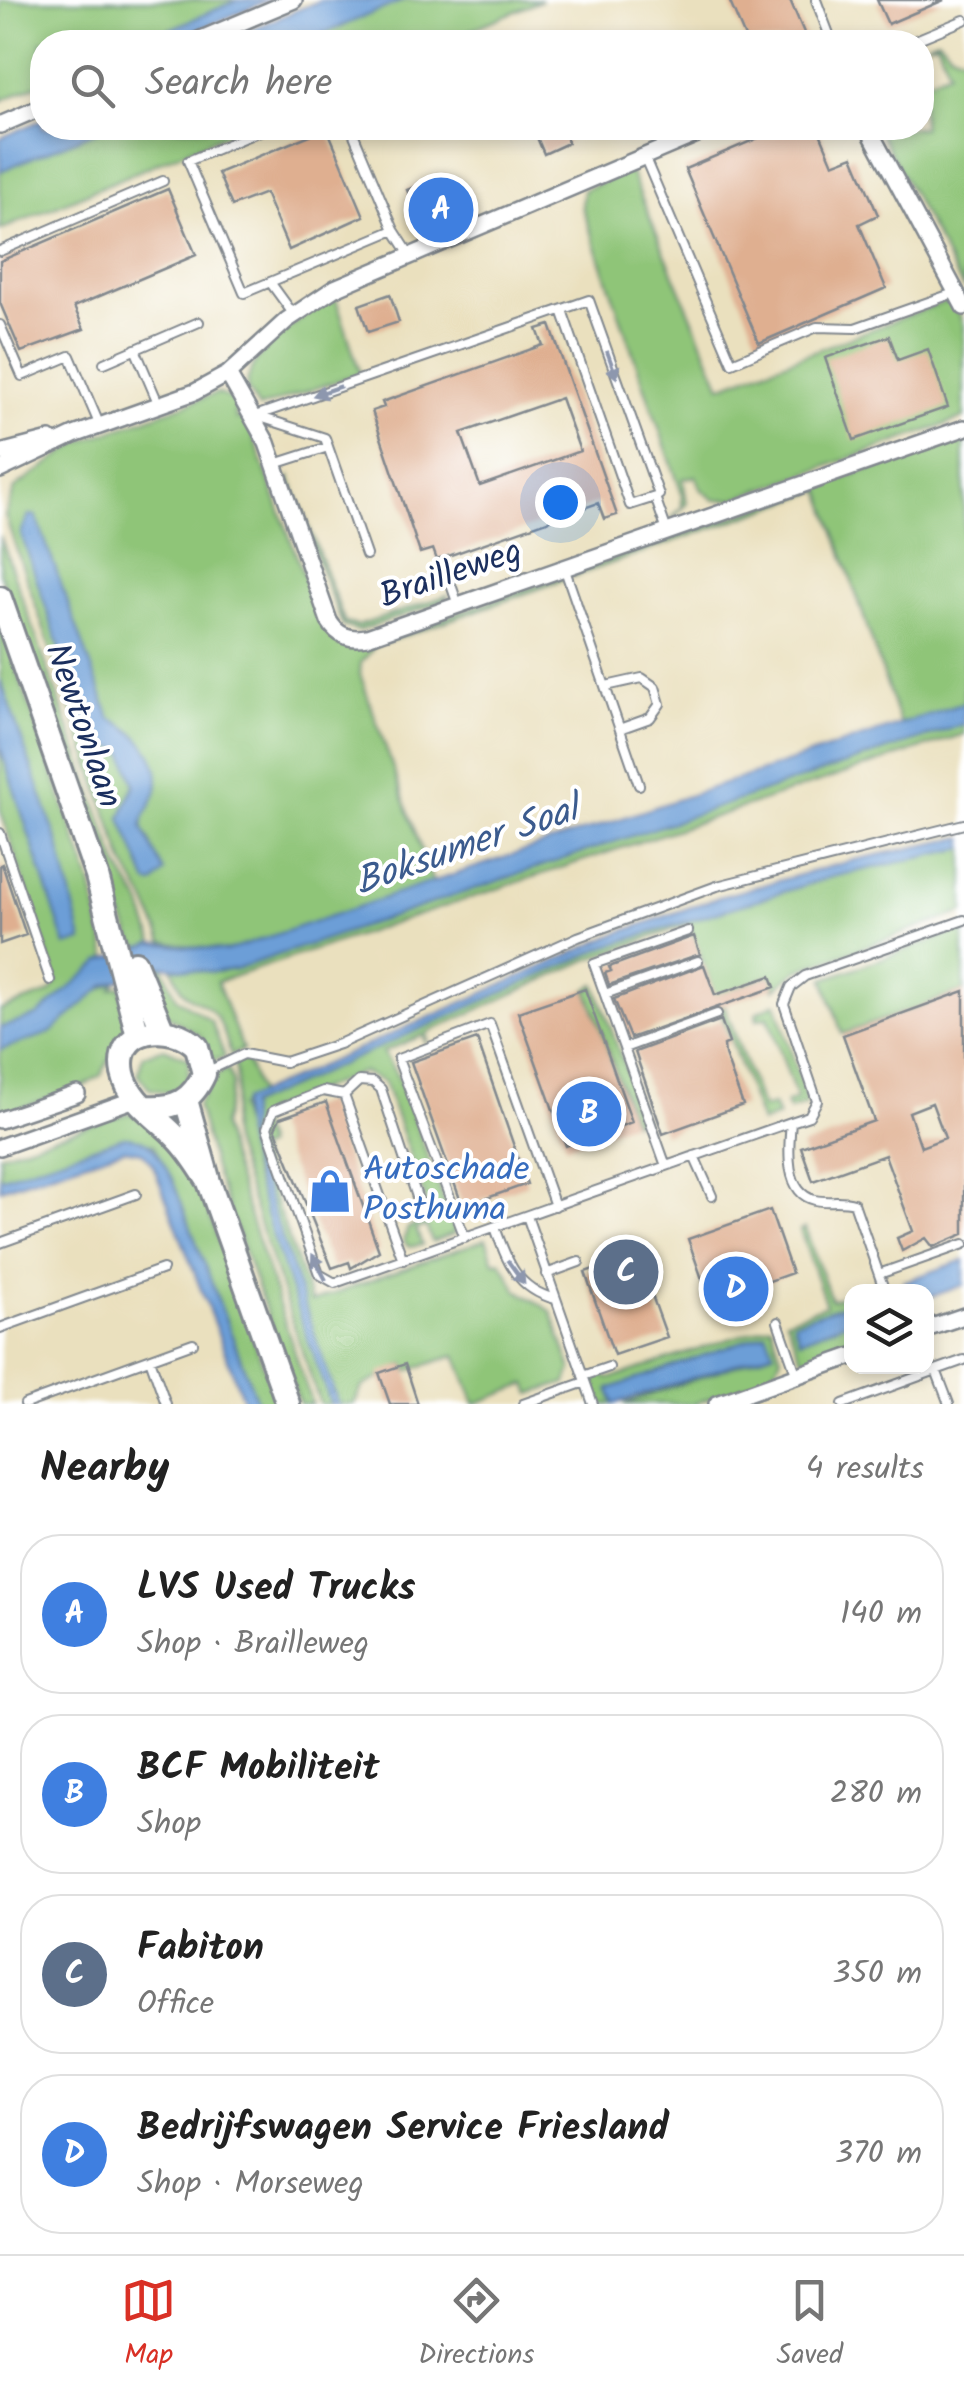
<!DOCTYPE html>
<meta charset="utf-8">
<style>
body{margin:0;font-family:Kalam,sans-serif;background:#f2f2f2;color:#222}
.controls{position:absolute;right:30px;bottom:30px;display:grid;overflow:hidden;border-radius:20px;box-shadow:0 5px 15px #0003}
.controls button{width:90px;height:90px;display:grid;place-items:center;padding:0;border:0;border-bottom:2px solid #e0e0e0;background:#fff;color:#222;font:50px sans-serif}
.you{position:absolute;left:560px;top:502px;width:35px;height:35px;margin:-25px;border:8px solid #fff;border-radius:50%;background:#1a73e8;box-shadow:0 0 0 15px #1a73e833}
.badge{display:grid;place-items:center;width:65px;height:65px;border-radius:50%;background:#d93025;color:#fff;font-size:32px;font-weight:700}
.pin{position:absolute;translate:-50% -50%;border:5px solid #fff;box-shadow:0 2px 10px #0006}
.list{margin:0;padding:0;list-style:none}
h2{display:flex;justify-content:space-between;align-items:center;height:130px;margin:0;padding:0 40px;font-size:42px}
h2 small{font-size:32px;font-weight:400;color:#767676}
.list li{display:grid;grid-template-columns:65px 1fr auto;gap:30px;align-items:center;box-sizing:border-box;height:160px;margin:0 20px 20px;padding:0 20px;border:2px solid #e0e0e0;border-radius:40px}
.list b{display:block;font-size:38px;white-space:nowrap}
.list p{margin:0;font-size:32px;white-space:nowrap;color:#767676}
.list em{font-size:32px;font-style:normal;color:#767676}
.icon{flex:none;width:55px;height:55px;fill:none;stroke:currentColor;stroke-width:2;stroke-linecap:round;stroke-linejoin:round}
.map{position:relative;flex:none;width:964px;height:1404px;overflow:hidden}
.search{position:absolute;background:#fff;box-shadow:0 5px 15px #0003;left:30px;right:30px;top:30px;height:110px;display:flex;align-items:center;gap:25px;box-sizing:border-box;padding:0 35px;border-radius:40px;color:#767676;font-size:38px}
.sheet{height:850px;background:#fff}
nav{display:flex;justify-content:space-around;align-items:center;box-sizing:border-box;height:140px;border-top:2px solid #e0e0e0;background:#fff;font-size:28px;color:#767676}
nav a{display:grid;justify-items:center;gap:5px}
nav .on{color:#d93025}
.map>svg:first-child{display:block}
</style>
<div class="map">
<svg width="964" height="1404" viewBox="0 0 964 1404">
<rect width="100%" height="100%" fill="#fff"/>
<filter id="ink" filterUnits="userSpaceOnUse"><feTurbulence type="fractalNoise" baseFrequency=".01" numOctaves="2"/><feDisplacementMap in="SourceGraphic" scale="20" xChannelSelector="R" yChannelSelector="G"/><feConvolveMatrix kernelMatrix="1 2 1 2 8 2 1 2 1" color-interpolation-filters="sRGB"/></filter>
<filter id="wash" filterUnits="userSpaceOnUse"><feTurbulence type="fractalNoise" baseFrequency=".0048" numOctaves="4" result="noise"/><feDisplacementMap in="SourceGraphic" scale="40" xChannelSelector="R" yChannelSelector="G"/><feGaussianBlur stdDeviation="2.25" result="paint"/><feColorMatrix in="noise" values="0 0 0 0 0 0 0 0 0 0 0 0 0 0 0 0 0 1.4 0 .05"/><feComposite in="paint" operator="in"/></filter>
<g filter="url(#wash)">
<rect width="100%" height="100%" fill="#eae0be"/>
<path fill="#8fc578" stroke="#557a6b" stroke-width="2.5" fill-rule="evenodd" d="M0,0H238L141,42H42V83L0,101Z
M404,0H542L442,42H303Z
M938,39L951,52L964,57V290L877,128H922V83L949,71L937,42L926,44Z
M103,128H240L0,230V171Z
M630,171L721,386L952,299L964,325V418L734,499L714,500L701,489L696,476L683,479L687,504L671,519L682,507V494L582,207L583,190Z
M335,296L360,373L259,408L247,389C245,352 307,315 335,296Z
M217,393L234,400L241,410L234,413L236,419L245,416L247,420L320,620L339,642L365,645L563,576L564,580L375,646L361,663L360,674L433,883L227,951L163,942L147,903L124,863L5,516L15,488L80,442ZM29,515L36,516L110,719C147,736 146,748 158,786L142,819V828L152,844L148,883L121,818L135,784L123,750L113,747Z
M964,436V703L900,724L821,490L572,577L571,573Z
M290,477L345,623L358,626L448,595L445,601L359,631L343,626L287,482Z
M0,536L118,865L141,903L154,943L140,948L133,941L108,883L0,573Z
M0,622L91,882L107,959L37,1016L0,1028V1010L50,993L57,983L0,809V747L66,945L81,940L59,845L0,679Z
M964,724V734L217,982L243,1050L231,1055C227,1043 223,1025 215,1015C193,990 188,1012 172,967L213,972L236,969Z
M964,848V912L798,970L775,989L770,976L720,994L762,1108L773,1105L778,1116L761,1123L689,924L587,960L427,1033L428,1045L423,1035L383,1052L401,1082L455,1233L432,1242L426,1226L416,1229L422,1245L409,1247L403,1241L408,1228L432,1218L384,1082L362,1072L264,1112L259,1125L266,1146L257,1150L311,1302L486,1239L494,1262L501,1261L517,1290L551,1311L572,1370L566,1383L531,1394L527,1384L475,1404L456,1355L408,1371L405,1364L362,1387L354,1404H338L248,1139L249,1105L604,947L831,877Z
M964,929V991L842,1034L824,979Z
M162,966L177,998L211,1021L225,1057L212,1061L201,1036L165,1014L147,977L155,973L148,970Z
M116,982L112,989L121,986L127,1028L101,1075L81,1088L0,1115V1050L50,1033L92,993Z
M595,984L643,1118L633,1122L587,990Z
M776,1003L806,1099L805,1105L789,1110L786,1103L797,1099L768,1017L757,1019L756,1013Z
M164,1048L190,1059L187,1082L169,1093L150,1089L138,1074L143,1055Z
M246,1058L259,1093L239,1107L251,1168L331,1404H320L232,1142C225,1112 244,1092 234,1063Z
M228,1069L233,1083L222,1126L229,1154L312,1404H300L215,1172L197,1105L215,1076Z
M129,1113L142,1118L189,1158L277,1404H258L172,1179L153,1145L124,1137L0,1178V1154Z
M805,1228L831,1300L851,1294V1303L794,1322L801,1340L851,1320V1348L815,1360L801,1356L786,1320L826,1305L800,1230Z
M771,1325L781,1357L772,1376L693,1404H624L773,1352L766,1333L609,1389L614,1404H601L593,1378L600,1374L609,1379Z"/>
<path fill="#6c9ed7" stroke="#44669a" stroke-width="2.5" d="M238,0H269L169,42H141Z
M321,0H404L303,42H222Z
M42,120V128H103L0,171V138Z
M29,515L36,516L110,718C135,730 163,756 157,789C154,803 143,814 142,827L164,872L154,884L148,883L121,818L135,784L123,750L91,741L21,533Z
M0,679L59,845L82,941L66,946L0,747Z
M964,703V724L236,969L213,972L161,966L105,985L50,1033L0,1050V1028L37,1016L101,961L153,943L227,951Z
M964,837V848L831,877L604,947L249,1105L248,1139L338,1404H331C317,1363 227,1123 244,1100L616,934L719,897L854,860Z
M124,1137C152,1136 160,1157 172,1179L258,1404H245L153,1165L142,1152L124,1149L0,1189V1178Z
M964,1260V1285L927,1298L926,1292L901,1291L903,1282Z
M851,1303V1320L800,1340L793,1322Z
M766,1333L774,1351L614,1404L609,1389Z"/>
<g id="blocks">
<path fill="#dfaf90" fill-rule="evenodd" d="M729,0H790L808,42H747Z
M877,0H944L888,24Z
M327,128L364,216L289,250L265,193L232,206L218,173Z
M533,128H562L568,143L544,154Z
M782,128H818L833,164L853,156L878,215L859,224L886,288L759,343L685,169Z
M419,185L427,203L439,198L444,210L420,221L407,190Z
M168,189L196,255L74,307L84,329L21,352L0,303V261Z
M390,294L399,322L368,332L359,305Z
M550,325L617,515L604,519L598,503L437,560L433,549L420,553L372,411L384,407L382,402L543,345L537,329ZM561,398L580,451L480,486L461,433Z
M889,336L898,360L928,349L948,407L854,440L825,358Z
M2,864L26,935L0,944V865Z
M694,936L700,954L609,985L605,973L611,971L609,967Z
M704,965L715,995L771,976L775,987L630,1038L614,999Z
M585,989L632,1122L566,1146L518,1012Z
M964,991V1234L933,1247L926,1238L902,1251L897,1238L913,1231L885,1155L813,1181L801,1147L874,1121L843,1035ZM932,1103L945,1138L921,1147L909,1112Z
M721,1020L729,1043L724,1045L725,1055L743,1105L663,1134L635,1052Z
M477,1039L527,1184L473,1203L461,1202L411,1062Z
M326,1102L379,1251L351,1268L349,1262L332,1268L275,1128L280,1118Z
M770,1210L792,1273L710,1302L688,1239Z
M637,1254L667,1337L614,1355L585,1272Z
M405,1364L418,1404H390L379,1373Z"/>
</g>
</g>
<g filter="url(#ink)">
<use href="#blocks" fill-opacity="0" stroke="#82888e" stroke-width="2.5"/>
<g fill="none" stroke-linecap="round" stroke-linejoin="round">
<g stroke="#82888e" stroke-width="12">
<path id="lane" d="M816,0L832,42
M911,42L964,20
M267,128L188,161L244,293L394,230
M351,128L394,230L410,255
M644,156L732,363L817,327L855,328L957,292
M0,251L163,181
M270,282L294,315
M562,310L630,505L655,497
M0,325L22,376L70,356L100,426
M135,349L159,405
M104,363L199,322
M255,416L589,300L659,495L655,497L667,531
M257,416L325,438L366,555
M275,464L328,447
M564,567L639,785
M448,576L458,605
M606,686L642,678L655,687L660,704L650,718L622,728
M0,833L50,980
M605,994L698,961
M624,1048L717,1014
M206,1072L244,1054L285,1062L339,1044L578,937L717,886L964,824
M344,1095L359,1081L373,1082L381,1089L422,1212
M694,1156L712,1196
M666,1166L594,964L688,931
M527,1216L593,1404
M495,1227C507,1262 517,1289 555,1299
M465,1238L398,1059L490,1024L555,1206
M0,1243L136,1194
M403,1260L344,1095L323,1091L273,1111L267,1128L319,1274L335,1283L791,1122
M546,1274L579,1262
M879,1274L964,1244
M885,1292L854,1203C840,1199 827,1203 815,1200C783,1193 789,1144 791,1122L809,1116L817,1101L784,1004L791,987L805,976L964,920
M778,1322L797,1376
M0,1328L163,1269
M150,1359L166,1404
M936,1370L964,1360
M583,1376L609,1367
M25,1404L193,1343
M523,1404L585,1382
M843,1404L936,1370L949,1404"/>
</g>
<g stroke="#82888e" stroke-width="20">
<path id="street" d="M194,42L294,0
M0,125L42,107
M868,128L964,307
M228,374L267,443L329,621C338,636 349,640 367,637L964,428
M0,453L50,440
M0,470L74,435L195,392L228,374L287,320L335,288L711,128
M0,1120L77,1094
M0,1147L135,1099
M926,1329L964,1316
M717,1404L852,1356"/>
</g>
<g stroke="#82888e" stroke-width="28">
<path id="secondary" d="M0,598L97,876L138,1036
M135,963L162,1029
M186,1100L209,1182L288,1404
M146,1107C175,1109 192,1101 204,1074L197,1047C171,1020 114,1027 123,1073C129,1102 159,1118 177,1138C190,1151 199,1166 209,1182"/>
</g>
<use href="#lane" stroke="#fff" stroke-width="8"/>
<use href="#street" stroke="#fff" stroke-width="15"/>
<use href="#secondary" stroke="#fff" stroke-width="22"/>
</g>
<defs><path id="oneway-solid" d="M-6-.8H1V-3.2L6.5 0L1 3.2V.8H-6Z" transform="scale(2.5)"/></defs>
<g fill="#8d97ae">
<use href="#oneway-solid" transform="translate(612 365) rotate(70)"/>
<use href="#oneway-solid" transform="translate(327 391) rotate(161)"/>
<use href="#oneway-solid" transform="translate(319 1267) rotate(-118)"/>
<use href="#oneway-solid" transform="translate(516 1272) rotate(54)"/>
</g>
</g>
<defs>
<g id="shop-bare" transform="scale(3.45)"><path d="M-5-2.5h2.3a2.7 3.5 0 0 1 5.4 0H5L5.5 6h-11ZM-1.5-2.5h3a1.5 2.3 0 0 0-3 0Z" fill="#3f7fe0" stroke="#fff" stroke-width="2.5" paint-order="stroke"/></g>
</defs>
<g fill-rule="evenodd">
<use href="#shop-bare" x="330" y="1191"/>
</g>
<g text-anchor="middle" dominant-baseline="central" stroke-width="8" stroke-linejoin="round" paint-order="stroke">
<g font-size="35" fill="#1b2f5e" stroke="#fff">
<text transform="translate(451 575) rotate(-19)">Brailleweg</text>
<text transform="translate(82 726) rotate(71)">Newtonlaan</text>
</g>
<g font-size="35" fill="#366cbe" stroke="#fff" text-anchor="start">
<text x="363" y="1171">Autoschade<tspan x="363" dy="40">Posthuma</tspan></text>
</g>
<g font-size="38" font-style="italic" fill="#3b5b8e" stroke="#fff">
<text transform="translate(467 847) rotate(-19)">Boksumer Soal</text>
</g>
</g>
</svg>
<div class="controls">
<button><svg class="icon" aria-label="layers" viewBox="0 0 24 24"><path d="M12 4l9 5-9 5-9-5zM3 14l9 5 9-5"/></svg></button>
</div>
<div class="you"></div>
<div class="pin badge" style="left:441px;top:210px;background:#3f7fe0">A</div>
<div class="pin badge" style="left:589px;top:1114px;background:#3f7fe0">B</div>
<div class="pin badge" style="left:626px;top:1272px;background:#5c6f8a">C</div>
<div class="pin badge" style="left:736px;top:1289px;background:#3f7fe0">D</div>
<div class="search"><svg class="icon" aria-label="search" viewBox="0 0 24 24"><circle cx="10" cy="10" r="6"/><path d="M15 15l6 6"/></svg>Search here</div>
</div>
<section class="sheet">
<h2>Nearby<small>4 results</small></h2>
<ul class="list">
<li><span class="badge" style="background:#3f7fe0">A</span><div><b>LVS Used Trucks</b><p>Shop · Brailleweg</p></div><em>140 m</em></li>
<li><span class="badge" style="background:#3f7fe0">B</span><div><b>BCF Mobiliteit</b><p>Shop</p></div><em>280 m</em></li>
<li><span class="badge" style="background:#5c6f8a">C</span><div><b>Fabiton</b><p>Office</p></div><em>350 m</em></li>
<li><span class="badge" style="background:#3f7fe0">D</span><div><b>Bedrijfswagen Service Friesland</b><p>Shop · Morseweg</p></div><em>370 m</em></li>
</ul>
</section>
<nav>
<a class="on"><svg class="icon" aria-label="map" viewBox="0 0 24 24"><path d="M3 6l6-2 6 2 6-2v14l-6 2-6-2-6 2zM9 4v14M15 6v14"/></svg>Map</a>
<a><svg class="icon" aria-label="directions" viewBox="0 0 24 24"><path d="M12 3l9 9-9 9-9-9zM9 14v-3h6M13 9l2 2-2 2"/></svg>Directions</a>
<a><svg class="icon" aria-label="saved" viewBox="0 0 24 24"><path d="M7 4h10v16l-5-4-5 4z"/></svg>Saved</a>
</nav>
